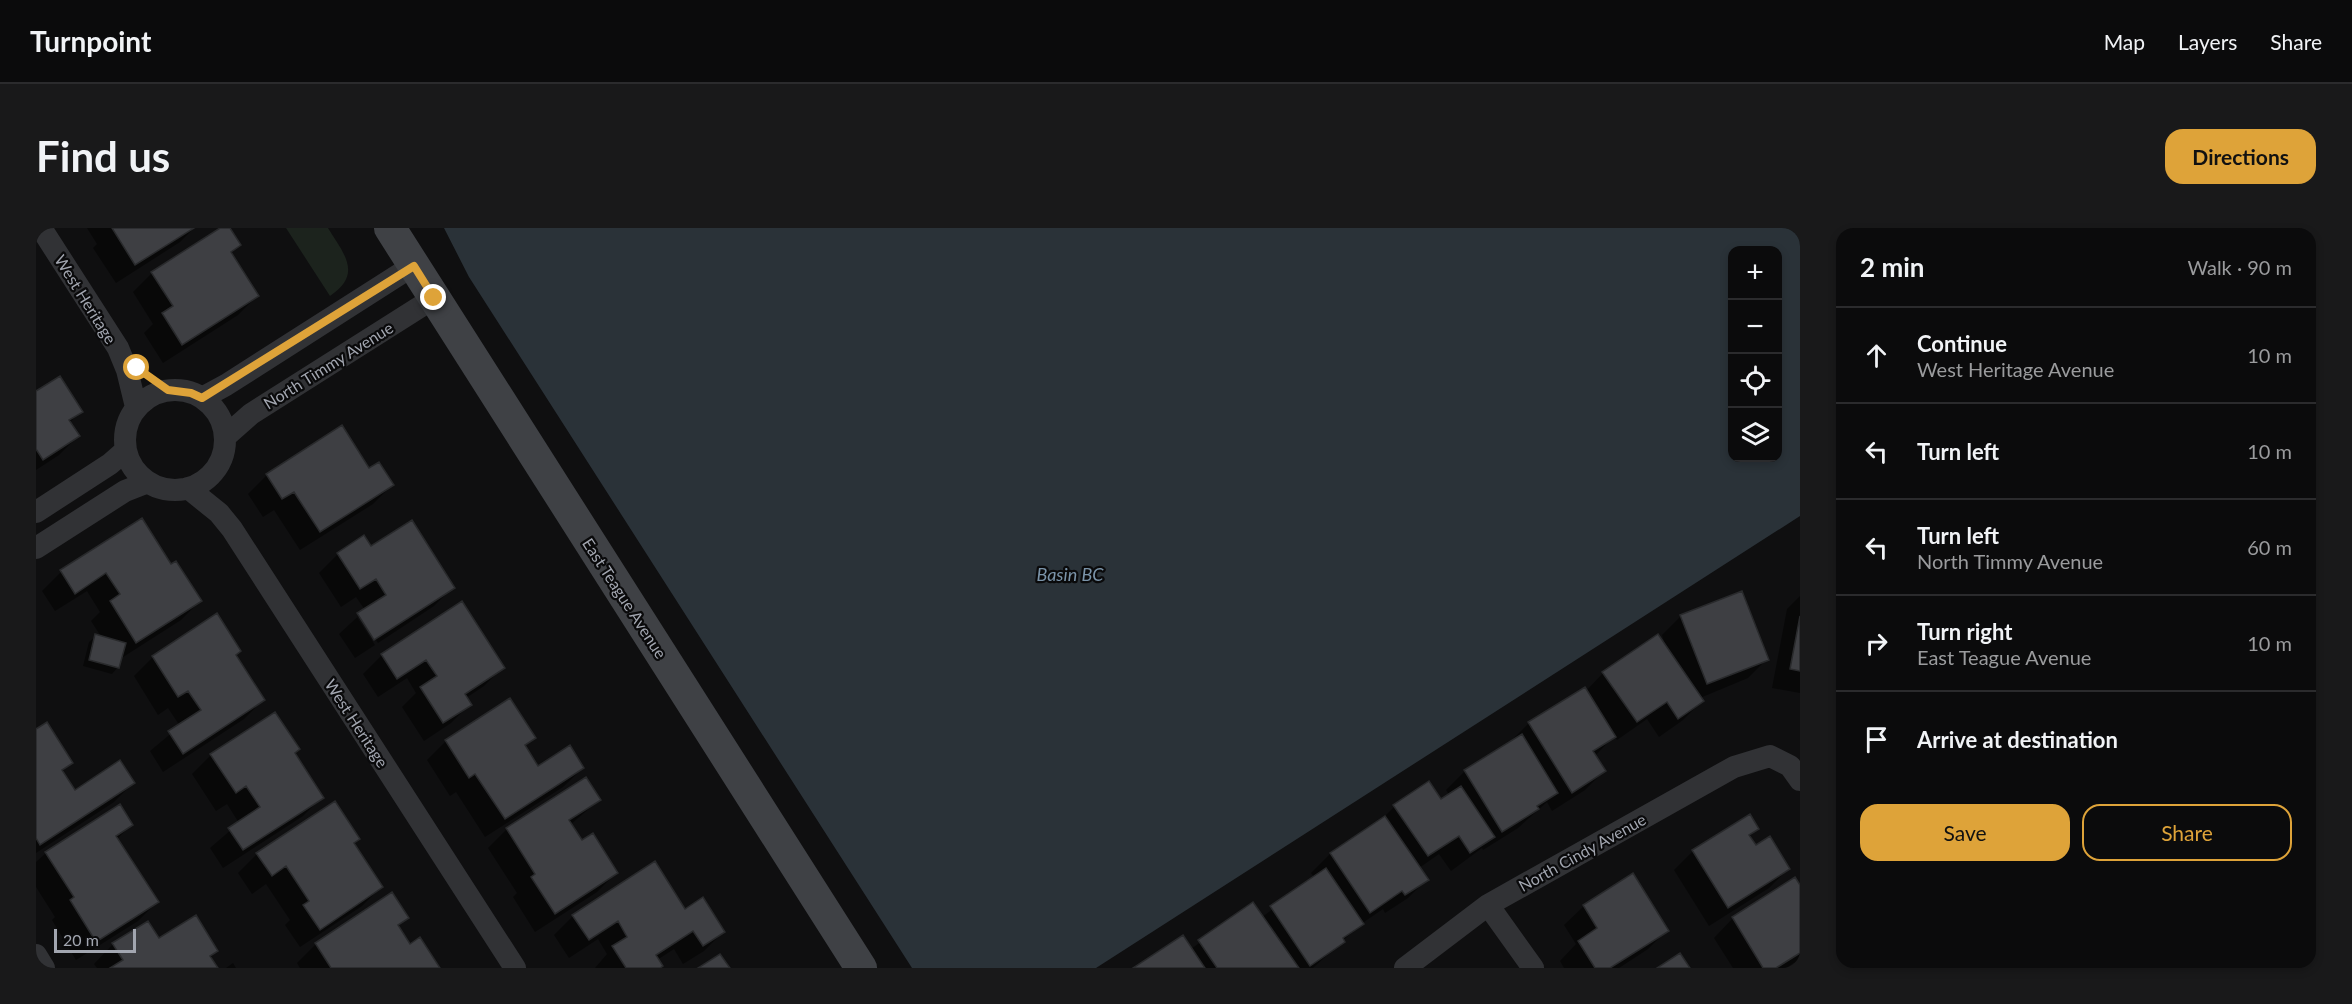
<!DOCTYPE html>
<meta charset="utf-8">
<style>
body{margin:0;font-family:Lato,sans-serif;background:#19191a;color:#f1f3f6}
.controls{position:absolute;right:18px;top:18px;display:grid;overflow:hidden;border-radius:12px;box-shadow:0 3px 9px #0003}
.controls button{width:54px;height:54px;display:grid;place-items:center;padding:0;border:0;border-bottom:2px solid #2b2b2d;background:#0b0b0c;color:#f1f3f6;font:30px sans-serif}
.scale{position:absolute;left:18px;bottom:15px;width:82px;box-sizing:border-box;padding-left:6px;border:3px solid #a2a6b0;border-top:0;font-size:16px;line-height:21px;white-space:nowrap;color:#a2a6b0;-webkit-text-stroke:4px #0a0a0b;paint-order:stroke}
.stop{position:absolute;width:18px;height:18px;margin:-14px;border:4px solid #dea339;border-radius:50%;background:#fff}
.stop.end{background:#dea339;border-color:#fff;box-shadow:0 2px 6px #0008}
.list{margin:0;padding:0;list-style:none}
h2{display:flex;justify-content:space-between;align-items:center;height:78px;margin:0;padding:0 24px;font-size:26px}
h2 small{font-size:20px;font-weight:400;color:#9a9b9d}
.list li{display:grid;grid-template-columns:39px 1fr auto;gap:18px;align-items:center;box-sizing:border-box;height:96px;padding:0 24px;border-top:2px solid #2b2b2d}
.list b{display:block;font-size:22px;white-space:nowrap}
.list p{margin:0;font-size:20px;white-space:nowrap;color:#9a9b9d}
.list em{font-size:20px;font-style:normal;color:#9a9b9d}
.actions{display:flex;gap:12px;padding:18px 24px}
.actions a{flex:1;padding:14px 0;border:2px solid #dea339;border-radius:18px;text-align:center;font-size:21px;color:#dea339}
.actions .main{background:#dea339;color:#111}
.icon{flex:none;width:33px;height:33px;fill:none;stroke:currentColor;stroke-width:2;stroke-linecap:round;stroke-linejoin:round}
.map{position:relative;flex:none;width:1764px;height:740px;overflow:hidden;border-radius:18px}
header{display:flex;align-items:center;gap:36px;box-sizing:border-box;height:84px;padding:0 30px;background:#0b0b0c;border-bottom:2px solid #2b2b2d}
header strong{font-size:28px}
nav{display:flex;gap:33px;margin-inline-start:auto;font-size:21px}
.intro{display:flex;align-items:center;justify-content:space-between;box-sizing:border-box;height:144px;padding:0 36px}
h1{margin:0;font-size:42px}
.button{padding:15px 27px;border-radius:18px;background:#dea339;color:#111;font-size:21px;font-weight:700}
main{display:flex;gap:36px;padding:0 36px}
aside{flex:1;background:#0b0b0c;border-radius:18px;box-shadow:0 3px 9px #0003}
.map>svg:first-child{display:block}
</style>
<header>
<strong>Turnpoint</strong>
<nav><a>Map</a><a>Layers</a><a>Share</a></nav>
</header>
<div class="intro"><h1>Find us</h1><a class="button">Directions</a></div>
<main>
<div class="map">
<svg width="1764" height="740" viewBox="0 0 1764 740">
<rect width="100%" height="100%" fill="#0f0f10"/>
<path fill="#1c231d" d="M250,0H292C308,26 327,46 294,68Z"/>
<path fill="#2a3238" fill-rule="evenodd" d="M408,0H1764V288L1060,740H876L433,49ZM1696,22H1742V230H1696Z"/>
<path fill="#0007" d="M51,0H158L144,14L80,55L57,20L61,16Z
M187,0H192L203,17L194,26L221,68L202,87L127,135L108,105L117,96L97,64L116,45Z
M0,165L45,183L33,195L42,208L23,227L0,242Z
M333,242L356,257L337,276L264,322L238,282L227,289L212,266L231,247Z
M335,320L417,359L398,378L342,415L325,389H321L339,417L319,430L303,406L329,382L320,369L305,379L283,345L302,326Z
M135,338L164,373L145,392L84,431L82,439L76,446L47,438L53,414L60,408L66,410L55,393L64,384L51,363L19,383L6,363L25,344Z
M1764,368V465L1736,460L1751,381Z
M1645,388L1731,431L1712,450L1664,470L1666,473L1647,492L1623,509L1611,491L1581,512L1578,508L1559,528L1568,543L1549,562L1516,583L1511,574L1482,600L1447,622L1446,620L1415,643L1403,626L1383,640L1391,651L1372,670L1349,685L1347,681L1325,696L1277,740H1099L1147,709L1155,721L1217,676L1226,689L1279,650L1275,645L1294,626L1344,593L1358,579L1405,574L1414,568L1410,562L1429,543L1474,514L1493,495L1550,463L1567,445L1629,417L1626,407Z
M346,427L467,439L448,458L430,470L434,476L415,495L388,513L366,479L380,465L371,450L342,469L327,446Z
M199,428L227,472L208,491L127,544L114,523L144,498L132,480L122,487L98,448L117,429Z
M474,472L498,509L488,519L502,540H547L527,559L449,609L420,564L414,568L391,532L410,513Z
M0,503L35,534L26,544L39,564L97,555L78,574L0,625Z
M258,525L286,569L267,588L187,640L174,620L203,595L191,576L180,583L156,546L175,527Z
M563,572L534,597L546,614L580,645L561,664L499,704L477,669L481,665L452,620L471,601Z
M95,597L81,611L121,674L102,693L40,732L16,692L19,689L0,659V634L10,625Z
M1721,601L1713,609L1719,619L1752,641L1733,660L1673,698L1638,642L1657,623Z
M317,616L345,659L326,678L264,719L249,697L254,692L230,656L216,666L202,645L221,626Z
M1596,647L1631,702L1612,721L1583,740H1528L1524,733L1540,716L1528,697L1548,678Z
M1759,651L1764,660V731L1750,740H1697L1678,710L1697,690Z
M356,666L371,690L361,699L374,718L384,712L402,740H264L261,735L280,716Z
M649,683L687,704L668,723L647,736L638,721L621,732L625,738L623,740H559L571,726L562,711L533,730L518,707L537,688Z
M123,712L181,723L174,730L180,740H61L58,736L77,716Z
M197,735L200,740H190Z"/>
<path fill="#3e3f43" stroke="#292a2c" stroke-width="1.5" d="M76,0H158L99,37Z
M184,0H194L205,17L195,24L223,68L146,117L126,85L137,78L115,44Z
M24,148L47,184L33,192L44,208L7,232L0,221V163Z
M306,197L333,240L343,234L358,257L284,304L258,264L246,271L230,246Z
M106,290L135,336L140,333L166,373L100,415L74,373L84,366L70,345L39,366L24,342Z
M376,292L419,360L338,412L321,385L350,367L340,351L324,361L301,325L328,307L335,318Z
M1706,363L1733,432L1671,456L1644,387Z
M426,373L469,440L429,466L436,477L407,495L384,459L401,448L390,432L361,451L345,426Z
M181,385L205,423L200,427L229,472L147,526L132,503L165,482L152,463L142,469L116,428Z
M1764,388V443L1754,441Z
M59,406L90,415L83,440L53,432Z
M1622,406L1668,473L1642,491L1631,474L1601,494L1566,444Z
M1549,459L1580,509L1557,523L1570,543L1536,565L1492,494Z
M474,470L500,510L489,517L502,538L534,517L548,540L469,591L439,546L433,550L409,512Z
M239,484L264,521L259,525L288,570L207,622L192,600L224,579L210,558L200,565L174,526Z
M11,494L37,535L26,542L39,562L84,532L99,555L4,617L0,610V501Z
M1486,506L1522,565L1501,578L1503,581L1466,604L1428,542Z
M550,549L565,572L533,592L546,612L557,605L582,645L519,686L495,649L499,646L470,600Z
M1393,553L1405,571L1425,558L1459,609L1434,625L1423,608L1392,628L1357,577Z
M299,573L324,611L318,615L347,659L284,702L267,677L273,673L250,638L236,648L220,625Z
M84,576L97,597L80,608L123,674L60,714L34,672L38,669L9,624Z
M1714,586L1723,601L1713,607L1720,617L1734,608L1754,641L1692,680L1656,622Z
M1349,588L1393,652L1369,667L1366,663L1334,685L1294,625Z
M619,633L649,681L667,669L689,704L667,718L657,703L620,727L627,738L624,740H590L576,718L591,709L582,693L553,712L536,687Z
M1290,640L1328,696L1307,710L1309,714L1274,738L1234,678Z
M1597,645L1633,703L1574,740H1559L1542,713L1561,700L1547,677Z
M1759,649L1764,657V725L1740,740H1727L1696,689Z
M356,664L373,690L362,697L374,716L384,709L404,740H295L279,715Z
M1217,674L1263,740H1181L1162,712Z
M160,687L182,723L174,728L182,740H74L87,732L76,715L112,693L123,710Z
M1147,707L1169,740H1097Z
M1644,725L1654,740H1621Z
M684,726L694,740H662Z"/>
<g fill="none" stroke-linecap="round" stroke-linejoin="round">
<path stroke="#313235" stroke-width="22" d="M5,0L82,120L91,142L100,179
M89 212a50 50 0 1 1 100 0a50 50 0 1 1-100 0Z
M166,170L190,157L378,37
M189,209L215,186L398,70
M152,260L183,285L196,301L479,740
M0,284L74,236L90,222
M0,320L89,263L112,254
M1452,677L1497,740
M0,727L8,740
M1369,740L1452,677L1698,539L1734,528L1754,538L1764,552"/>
<path stroke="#3f4145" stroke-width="32" d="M354,0L825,740"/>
</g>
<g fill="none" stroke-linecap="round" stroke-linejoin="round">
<path stroke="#dea339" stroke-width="8" d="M101,140L132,162L155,165L166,170L378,38L398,70"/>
</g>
<g text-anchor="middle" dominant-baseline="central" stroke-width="4.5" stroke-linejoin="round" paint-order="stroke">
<g font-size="16" fill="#a2a6b0" stroke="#0a0a0b">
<text transform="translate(50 71) rotate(58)">West Heritage</text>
<text transform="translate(292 137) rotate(-32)">North Timmy Avenue</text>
<text transform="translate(589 370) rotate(57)">East Teague Avenue</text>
<text transform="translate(321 495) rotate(57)">West Heritage</text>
<text transform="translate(1546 624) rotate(-29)">North Cindy Avenue</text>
</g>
<g font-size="18" font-style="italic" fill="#7b94a9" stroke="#0a0a0b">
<text x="1034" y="346">Basin BC</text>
</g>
</g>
</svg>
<div class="controls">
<button>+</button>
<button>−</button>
<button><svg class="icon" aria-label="locate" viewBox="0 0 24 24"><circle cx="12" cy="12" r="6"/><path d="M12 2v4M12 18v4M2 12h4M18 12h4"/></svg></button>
<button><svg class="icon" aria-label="layers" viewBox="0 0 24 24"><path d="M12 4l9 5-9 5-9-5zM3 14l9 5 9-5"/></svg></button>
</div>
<div class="scale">20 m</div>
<div class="stop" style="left:101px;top:140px"></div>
<div class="stop end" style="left:398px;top:70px"></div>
</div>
<aside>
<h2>2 min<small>Walk · 90 m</small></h2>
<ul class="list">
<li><svg class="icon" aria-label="ahead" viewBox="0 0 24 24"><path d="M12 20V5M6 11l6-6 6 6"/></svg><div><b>Continue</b><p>West Heritage Avenue</p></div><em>10 m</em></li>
<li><svg class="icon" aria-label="left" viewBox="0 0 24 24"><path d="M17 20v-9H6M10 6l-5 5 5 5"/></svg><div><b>Turn left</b></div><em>10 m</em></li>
<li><svg class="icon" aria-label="left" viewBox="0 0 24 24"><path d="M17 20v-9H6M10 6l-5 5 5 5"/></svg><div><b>Turn left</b><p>North Timmy Avenue</p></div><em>60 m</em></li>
<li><svg class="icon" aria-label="right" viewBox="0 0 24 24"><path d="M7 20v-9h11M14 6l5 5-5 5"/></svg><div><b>Turn right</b><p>East Teague Avenue</p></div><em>10 m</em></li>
<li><svg class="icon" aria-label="arrive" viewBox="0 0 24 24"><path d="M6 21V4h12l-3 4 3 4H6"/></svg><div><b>Arrive at destination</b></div></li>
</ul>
<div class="actions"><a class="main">Save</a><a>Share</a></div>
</aside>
</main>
